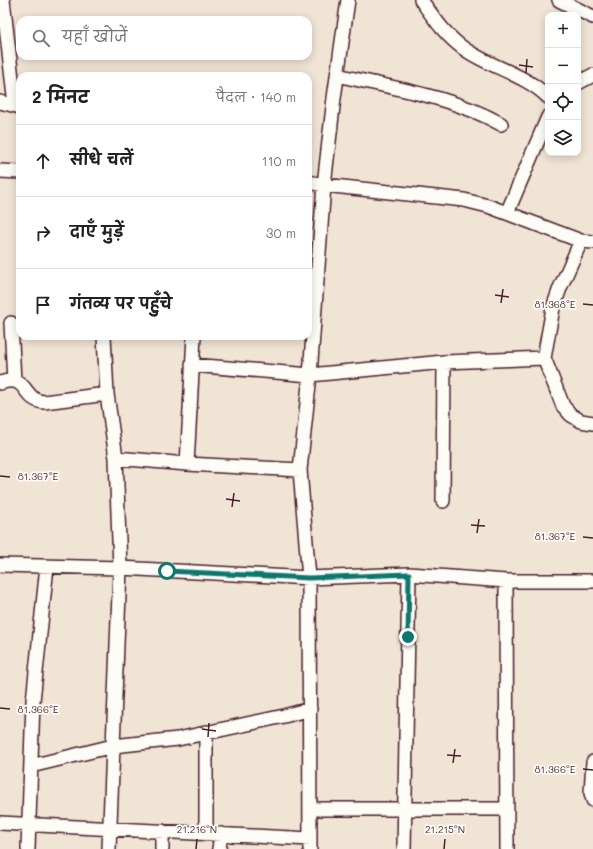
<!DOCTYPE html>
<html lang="hi">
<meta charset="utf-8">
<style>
body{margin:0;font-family:Mali,"Playpen Sans Deva",sans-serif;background:#f2f2f2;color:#202124}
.controls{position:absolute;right:12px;top:12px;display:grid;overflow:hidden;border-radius:8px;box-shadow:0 2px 10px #0003}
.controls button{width:36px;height:36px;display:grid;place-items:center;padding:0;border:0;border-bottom:1px solid #e0e0e0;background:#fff;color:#202124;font:20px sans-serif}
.stop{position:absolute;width:12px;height:12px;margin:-9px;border:3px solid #0f766e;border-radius:50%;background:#fff}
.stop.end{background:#0f766e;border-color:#fff;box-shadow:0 1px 4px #0008}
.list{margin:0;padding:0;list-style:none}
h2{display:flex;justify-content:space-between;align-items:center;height:52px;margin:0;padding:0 16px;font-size:17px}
h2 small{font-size:13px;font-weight:400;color:#757577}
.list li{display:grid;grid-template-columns:26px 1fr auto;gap:12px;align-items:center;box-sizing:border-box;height:72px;padding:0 16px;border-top:1px solid #e0e0e0}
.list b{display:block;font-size:15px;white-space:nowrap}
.list em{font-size:13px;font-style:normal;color:#757577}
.icon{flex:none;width:22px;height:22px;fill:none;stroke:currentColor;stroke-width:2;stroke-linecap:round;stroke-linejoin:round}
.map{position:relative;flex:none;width:593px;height:849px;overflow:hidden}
.search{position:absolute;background:#fff;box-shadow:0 2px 10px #0003;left:16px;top:16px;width:296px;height:44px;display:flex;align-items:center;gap:10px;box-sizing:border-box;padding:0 14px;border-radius:12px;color:#757577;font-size:15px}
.panel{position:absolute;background:#fff;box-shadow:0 2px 10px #0003;left:16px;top:72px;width:296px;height:268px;border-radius:12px}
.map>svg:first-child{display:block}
</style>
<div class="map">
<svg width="593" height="849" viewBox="0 0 593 849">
<rect width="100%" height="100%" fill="#f0e4d4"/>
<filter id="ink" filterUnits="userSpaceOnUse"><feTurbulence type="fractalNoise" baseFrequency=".025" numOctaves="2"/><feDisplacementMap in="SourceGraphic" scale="8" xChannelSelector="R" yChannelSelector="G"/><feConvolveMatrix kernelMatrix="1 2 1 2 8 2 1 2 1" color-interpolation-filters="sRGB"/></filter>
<g filter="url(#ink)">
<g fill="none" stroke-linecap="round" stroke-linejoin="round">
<g stroke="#4a1f2b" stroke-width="16">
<path id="minor" d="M3,0L15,105
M421,0C434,18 445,35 463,48C489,67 525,74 548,97
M559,0L593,17
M337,75C391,88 452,96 501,124
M578,83L593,75
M0,102L20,107
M0,171L20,172
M308,182L324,185L464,200L488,206L581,241L593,242
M507,213L548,117
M581,241L560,288L553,308L544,358L563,406L571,415L581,421L593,423
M11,323L14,381
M104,336L107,394L116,458L120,568L109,849
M192,365L310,375L444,362L544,358
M0,383C29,373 21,400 44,402L107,394
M116,458L187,464L300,470
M187,464L194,336
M443,501L444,362
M0,565L120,568L309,578L409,574L506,581H593
M506,581L507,849
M206,732V834
M593,762L591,793L593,800
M31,766L113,746L178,739L284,716L310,709
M310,809H507
M0,823L310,839
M28,849L33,701L47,566
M162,849V831
M219,849L221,834
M310,849L309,578L300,470L310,375L324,185L334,98L348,0
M404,849L409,574"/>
</g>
<use href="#minor" stroke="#fdfcf7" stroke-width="13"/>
</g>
</g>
<g fill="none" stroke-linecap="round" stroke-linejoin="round" filter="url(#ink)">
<path stroke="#0f766e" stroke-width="5" d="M167,571L309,578L409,574L408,637"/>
</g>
<path fill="none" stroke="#4a1f2b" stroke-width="1.5" d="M519,65L533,67M526,73L527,59M495,295L509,297M501,303L503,289M583,304L593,305M0,476L10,477M226,499L240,501M232,507L234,493M471,525L485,526M477,533L479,519M583,537L593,538M0,708L10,709M202,729L216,731M208,737L209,723M447,755L461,756M453,763L455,749M583,769L593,770M196,849L197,839M444,849L445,839"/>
<g font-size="10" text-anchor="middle" fill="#4a1f2b" stroke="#fdfcf7" stroke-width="3.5" stroke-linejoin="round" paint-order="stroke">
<text x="555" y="308">81.368°E</text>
<text x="38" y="480">81.367°E</text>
<text x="555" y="540">81.367°E</text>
<text x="38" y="713">81.366°E</text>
<text x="555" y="773">81.366°E</text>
<text x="197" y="833">21.216°N</text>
<text x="445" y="833">21.215°N</text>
</g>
</svg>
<div class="controls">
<button>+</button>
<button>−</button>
<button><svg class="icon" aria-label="locate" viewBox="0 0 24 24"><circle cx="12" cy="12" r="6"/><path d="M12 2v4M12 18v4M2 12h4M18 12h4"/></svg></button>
<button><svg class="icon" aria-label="layers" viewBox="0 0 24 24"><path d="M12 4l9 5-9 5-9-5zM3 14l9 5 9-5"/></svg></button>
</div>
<div class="stop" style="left:167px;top:571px"></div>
<div class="stop end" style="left:408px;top:637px"></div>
<div class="search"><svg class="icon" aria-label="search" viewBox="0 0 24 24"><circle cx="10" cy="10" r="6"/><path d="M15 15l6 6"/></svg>यहाँ खोजें</div>
<section class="panel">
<h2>2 मिनट<small>पैदल · 140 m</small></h2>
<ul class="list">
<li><svg class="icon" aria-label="ahead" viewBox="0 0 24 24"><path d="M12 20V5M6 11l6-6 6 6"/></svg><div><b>सीधे चलें</b></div><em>110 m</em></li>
<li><svg class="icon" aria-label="right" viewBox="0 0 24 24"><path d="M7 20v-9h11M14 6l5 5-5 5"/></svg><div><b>दाएँ मुड़ें</b></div><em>30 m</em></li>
<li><svg class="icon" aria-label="arrive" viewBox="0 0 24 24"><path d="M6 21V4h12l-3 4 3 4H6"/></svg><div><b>गंतव्य पर पहुँचे</b></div></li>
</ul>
</section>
</div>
